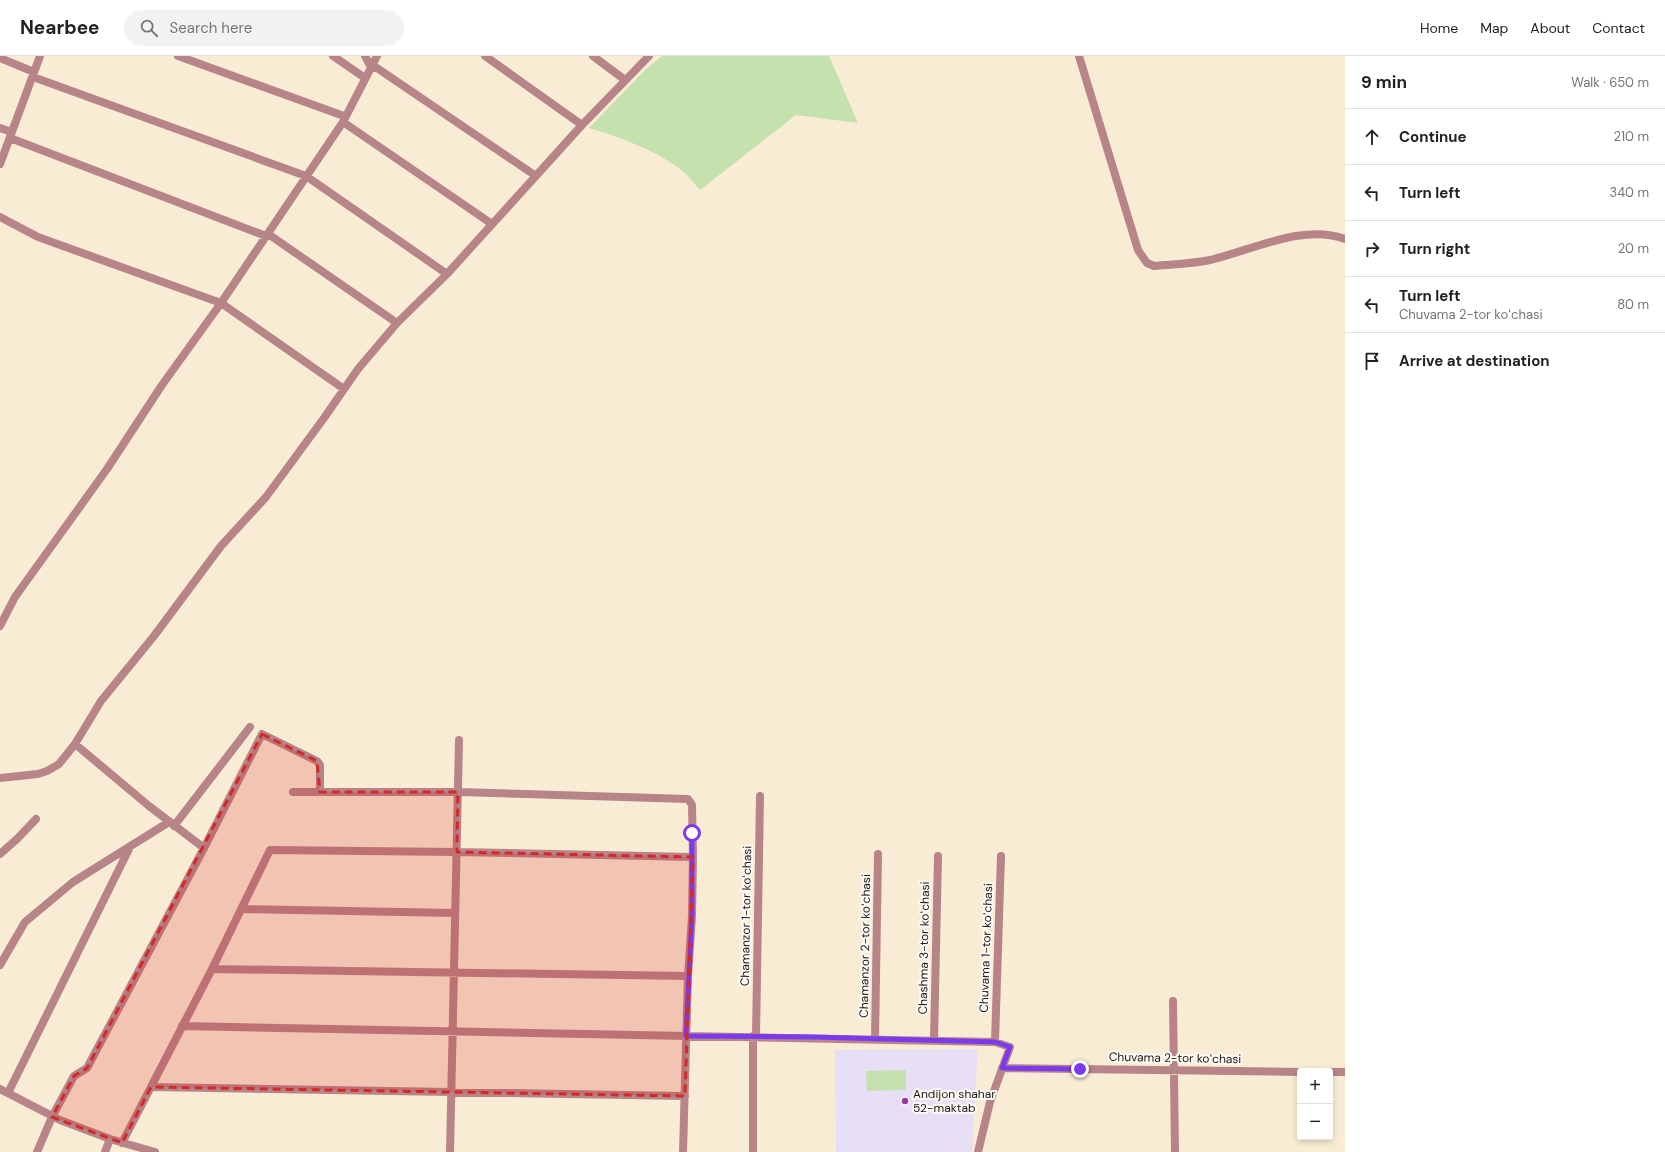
<!DOCTYPE html>
<meta charset="utf-8">
<style>
body{margin:0;font-family:"DM Sans",sans-serif;background:#f2f2f2;color:#202124}
.controls{position:absolute;right:12px;bottom:12px;display:grid;overflow:hidden;border-radius:4px;box-shadow:0 2px 6px #0003}
.controls button{width:36px;height:36px;display:grid;place-items:center;padding:0;border:0;border-bottom:1px solid #e0e0e0;background:#fff;color:#202124;font:20px sans-serif}
.stop{position:absolute;width:12px;height:12px;margin:-9px;border:3px solid #7c3aed;border-radius:50%;background:#fff}
.stop.end{background:#7c3aed;border-color:#fff;box-shadow:0 1px 4px #0008}
.list{margin:0;padding:0;list-style:none}
h2{display:flex;justify-content:space-between;align-items:center;height:52px;margin:0;padding:0 16px;font-size:17px}
h2 small{font-size:13px;font-weight:400;color:#757577}
.list li{display:grid;grid-template-columns:26px 1fr auto;gap:12px;align-items:center;box-sizing:border-box;height:56px;padding:0 16px;border-top:1px solid #e0e0e0}
.list b{display:block;font-size:15px;white-space:nowrap}
.list p{margin:0;font-size:13px;white-space:nowrap;color:#757577}
.list em{font-size:13px;font-style:normal;color:#757577}
.icon{flex:none;width:22px;height:22px;fill:none;stroke:currentColor;stroke-width:2;stroke-linecap:round;stroke-linejoin:round}
.map{position:relative;flex:none;width:1345px;height:1096px;overflow:hidden}
header{display:flex;align-items:center;gap:24px;box-sizing:border-box;height:56px;padding:0 20px;background:#fff;border-bottom:1px solid #e0e0e0}
header strong{font-size:19px}
nav{display:flex;gap:22px;margin-inline-start:auto;font-size:14px}
.search{width:280px;height:36px;background:#f2f2f2;display:flex;align-items:center;gap:10px;box-sizing:border-box;padding:0 14px;border-radius:22px;color:#757577;font-size:15px}
main{display:flex}
aside{flex:1;background:#fff}
.map>svg:first-child{display:block}
</style>
<header>
<strong>Nearbee</strong>
<div class="search"><svg class="icon" aria-label="search" viewBox="0 0 24 24"><circle cx="10" cy="10" r="6"/><path d="M15 15l6 6"/></svg>Search here</div>
<nav><a>Home</a><a>Map</a><a>About</a><a>Contact</a></nav>
</header>
<main>
<div class="map">
<svg width="1345" height="1096" viewBox="0 0 1345 1096">
<rect width="100%" height="100%" fill="#f9ecd5"/>
<path fill="#e6dff5" d="M978,993L972,1096H836L835,994Z"/>
<path fill="#c5e1ad" d="M662,0H829L858,67L796,59L700,134C693,126 685,116 676,110C649,92 620,81 589,72L644,15Z
M906,1014V1034L867,1035L866,1015Z"/>
<g fill="none" stroke-linecap="round" stroke-linejoin="round">
<path stroke="#b78488" stroke-width="8" d="M178,0L344,60
M333,0L365,22
M365,0L371,11L377,12L536,120
M485,0L582,69
M593,0L625,24
M1079,0L1138,194L1147,207L1154,210C1172,208 1192,208 1210,204C1250,195 1303,167 1345,183
M0,2L34,16
M33,21L306,120L447,218
M343,66L492,168
M0,72L12,76
M10,82L266,180H271L397,267
M0,108L40,0
M0,161L38,181L221,247L344,333
M0,570L15,541L107,413L162,329L221,247L343,66L377,0
M75,688L149,750L204,792
M0,722L38,718L47,715L59,708L75,688L101,645L154,580L221,490L266,441L324,362L358,313L397,267L447,218L582,69L649,0
M293,736H458L688,743L692,749L693,801
M174,770L250,671
M0,798L17,783L36,763
M241,853L455,857
M0,909L25,866L73,826L169,766
M212,913L688,920
M1173,945L1175,1096
M182,970L995,986L1010,991L990,1046L978,1096
M756,980L760,740
M875,983L878,798
M934,984L938,800
M995,986L1001,800
M1002,1012L1300,1016
M1330,1016H1345
M151,1031L685,1040
M0,1033L60,1064L110,1083L155,1096
M8,1037L130,791
M122,1087L212,913L270,794L457,796L693,801L692,860L688,920L683,1096
M37,1096L52,1061L74,1020L87,1012L204,792L262,678L317,705L320,709V736
M105,1096L110,1083
M450,1096L459,684
M753,1096V980"/>
</g>
<g fill="none" stroke-linecap="round" stroke-linejoin="round">
<path stroke="#7c3aed" stroke-width="5" d="M692,777V860L686,980L812,981L995,986L1010,991L1002,1012L1080,1013"/>
</g>
<path fill="#d62828" fill-opacity="0.2" stroke="#d62828" stroke-width="3" stroke-dasharray="8 5" stroke-linejoin="round" d="M262,678L317,705L320,736H458L457,796L693,801L685,1040L151,1031L122,1087L52,1061L74,1020L87,1012Z"/>
<circle fill="#9839a1" stroke="#fdfaf6" stroke-width="1.5" cx="905" cy="1045" r="4"/>
<g text-anchor="middle" dominant-baseline="central" stroke-width="4" stroke-linejoin="round" paint-order="stroke">
<g font-size="12" fill="#1d1810" stroke="#fdfaf6">
<text transform="translate(746 860) rotate(-89)">Chamanzor 1-tor koʻchasi</text>
<text transform="translate(865 890) rotate(-89)">Chamanzor 2-tor koʻchasi</text>
<text transform="translate(924 892) rotate(-89)">Chashma 3-tor koʻchasi</text>
<text transform="translate(986 892) rotate(-88)">Chuvama 1-tor koʻchasi</text>
<text transform="translate(1175 1002) rotate(1)">Chuvama 2-tor koʻchasi</text>
</g>
<g font-size="12" fill="#1d1810" stroke="#fdfaf6" text-anchor="start">
<text x="913" y="1038">Andijon shahar<tspan x="913" dy="14">52-maktab</tspan></text>
</g>
</g>
</svg>
<div class="controls">
<button>+</button>
<button>−</button>
</div>
<div class="stop" style="left:692px;top:777px"></div>
<div class="stop end" style="left:1080px;top:1013px"></div>
</div>
<aside>
<h2>9 min<small>Walk · 650 m</small></h2>
<ul class="list">
<li><svg class="icon" aria-label="ahead" viewBox="0 0 24 24"><path d="M12 20V5M6 11l6-6 6 6"/></svg><div><b>Continue</b></div><em>210 m</em></li>
<li><svg class="icon" aria-label="left" viewBox="0 0 24 24"><path d="M17 20v-9H6M10 6l-5 5 5 5"/></svg><div><b>Turn left</b></div><em>340 m</em></li>
<li><svg class="icon" aria-label="right" viewBox="0 0 24 24"><path d="M7 20v-9h11M14 6l5 5-5 5"/></svg><div><b>Turn right</b></div><em>20 m</em></li>
<li><svg class="icon" aria-label="left" viewBox="0 0 24 24"><path d="M17 20v-9H6M10 6l-5 5 5 5"/></svg><div><b>Turn left</b><p>Chuvama 2-tor koʻchasi</p></div><em>80 m</em></li>
<li><svg class="icon" aria-label="arrive" viewBox="0 0 24 24"><path d="M6 21V4h12l-3 4 3 4H6"/></svg><div><b>Arrive at destination</b></div></li>
</ul>
</aside>
</main>
